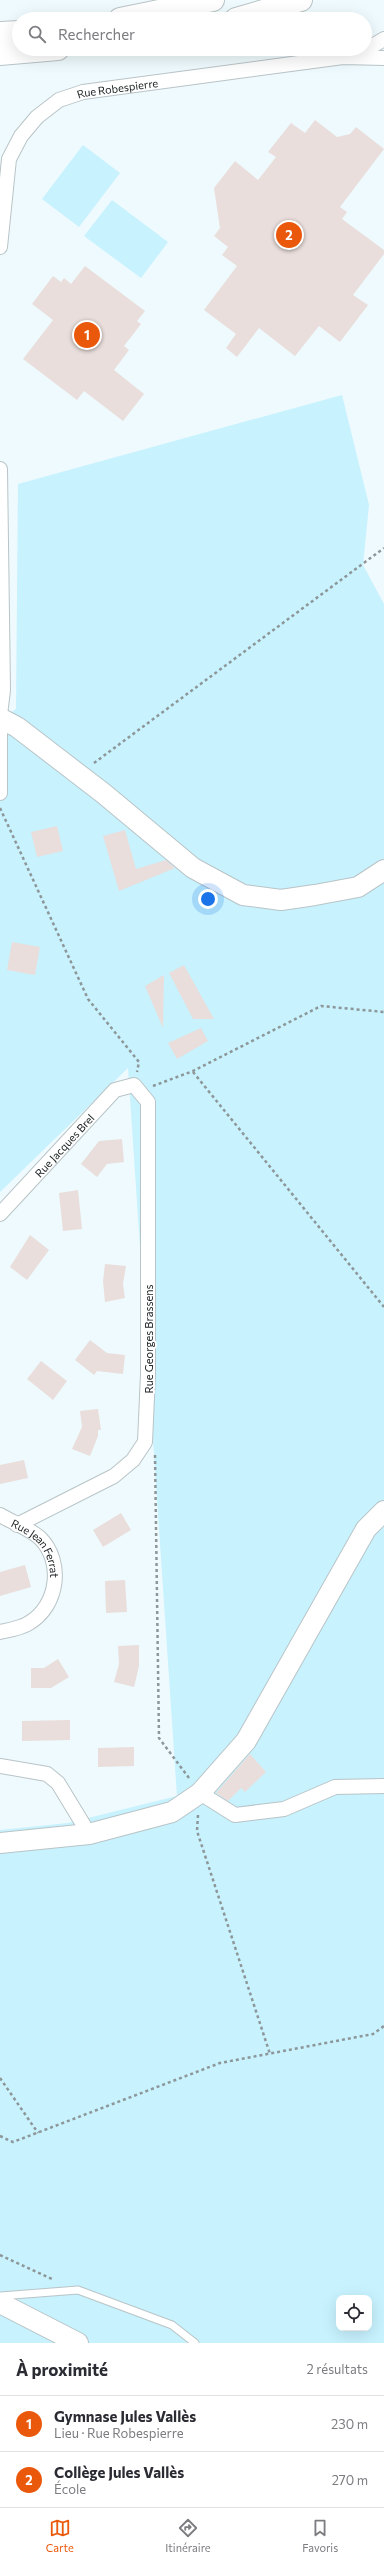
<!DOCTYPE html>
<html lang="fr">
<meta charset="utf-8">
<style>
body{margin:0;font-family:Commissioner,sans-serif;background:#f7f7f7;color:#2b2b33}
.controls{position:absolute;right:12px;bottom:12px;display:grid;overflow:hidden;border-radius:8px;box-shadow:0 4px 16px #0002}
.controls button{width:36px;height:36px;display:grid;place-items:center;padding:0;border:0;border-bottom:1px solid #e1e1e2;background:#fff;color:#2b2b33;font:20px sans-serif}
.you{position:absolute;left:208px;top:899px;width:14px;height:14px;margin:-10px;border:3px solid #fff;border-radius:50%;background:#1a73e8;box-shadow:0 0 0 6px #1a73e833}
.badge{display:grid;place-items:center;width:26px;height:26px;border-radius:50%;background:#ea580c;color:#fff;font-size:13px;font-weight:700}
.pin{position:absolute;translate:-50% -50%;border:2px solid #fff;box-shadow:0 1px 4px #0006}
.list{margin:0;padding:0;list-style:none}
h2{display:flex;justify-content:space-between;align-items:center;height:52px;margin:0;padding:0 16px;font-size:17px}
h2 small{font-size:13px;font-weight:400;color:#7c7c81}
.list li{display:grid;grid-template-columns:26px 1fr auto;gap:12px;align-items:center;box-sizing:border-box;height:56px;padding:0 16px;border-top:1px solid #e1e1e2}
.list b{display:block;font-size:15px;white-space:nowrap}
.list p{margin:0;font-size:13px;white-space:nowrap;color:#7c7c81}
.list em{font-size:13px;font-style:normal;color:#7c7c81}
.icon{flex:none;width:22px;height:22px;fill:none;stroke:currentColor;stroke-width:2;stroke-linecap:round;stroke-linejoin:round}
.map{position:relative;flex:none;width:384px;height:2343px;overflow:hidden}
.search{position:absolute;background:#fff;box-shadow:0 4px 16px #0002;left:12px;right:12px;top:12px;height:44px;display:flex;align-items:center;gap:10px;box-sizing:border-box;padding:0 14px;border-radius:22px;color:#7c7c81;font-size:15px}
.sheet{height:164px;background:#fff}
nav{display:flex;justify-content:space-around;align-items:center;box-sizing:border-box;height:56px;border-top:1px solid #e1e1e2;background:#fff;font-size:11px;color:#7c7c81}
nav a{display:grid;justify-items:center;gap:2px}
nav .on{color:#ea580c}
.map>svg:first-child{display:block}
</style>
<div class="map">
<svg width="384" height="2343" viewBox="0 0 384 2343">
<rect width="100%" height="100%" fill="#eefafd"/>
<path fill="#c7f2fe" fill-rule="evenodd" d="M83,145L120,173L79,227L42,199Z
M112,200L168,242L141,278L84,236Z
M342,395L369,505L363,565L384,604V2343H0V1830L68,1823L177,1796L128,1068L0,1192V720L16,709L18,484ZM339,2298H369V2328H339Z"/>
<path fill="#e9dedb" d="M315,120L337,137L350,134L356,127L384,149L340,207L347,212L342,219L384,250V254L353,295L368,305L340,342L319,326L295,356L259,328L237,357L226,348L236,334L204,310L237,266L222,255L228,247L214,236L220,228L214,188L235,161L258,180L276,157L268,152L291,123L305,133Z
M85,266L145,311L137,321L141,324L124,346L129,350L114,370L144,394L123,421L84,391L77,400L23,359L53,320L32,304L53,276L61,282L64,278L71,284Z
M57,826L63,851L37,857L31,832Z
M125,830L136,869L166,860L175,868L119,891L103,836Z
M12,942L40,947L35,975L7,970Z
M184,965L214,1019H193L169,973Z
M164,975L163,1028L145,986Z
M201,1028L208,1041L177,1059L168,1043Z
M122,1139L124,1162L107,1164L97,1177L81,1164L99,1141Z
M78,1190L82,1229L63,1231L59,1193Z
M30,1235L49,1250L27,1280L10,1267Z
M105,1264L126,1266L123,1284L125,1298L105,1302L103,1281Z
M90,1340L107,1353L125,1355L123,1374L97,1371L94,1375L75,1360Z
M41,1361L67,1381L53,1400L27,1379Z
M98,1409L101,1430H98V1436L90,1456L72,1449L82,1427L80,1411Z
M24,1460L28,1478L0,1484V1465Z
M121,1513L131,1530L103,1547L93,1530Z
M25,1565L31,1587L0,1596V1572Z
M125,1580L127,1612L106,1613L105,1581Z
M139,1645V1666L134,1687L114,1682L119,1664L118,1646Z
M58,1659L69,1677L51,1688H31V1668H44Z
M70,1720V1740L22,1741V1721Z
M134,1747V1766L98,1767V1748Z
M250,1754L266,1772L245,1792L241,1788L228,1801L216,1793Z"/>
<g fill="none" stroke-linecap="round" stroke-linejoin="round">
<g stroke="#b9c4c7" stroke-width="9">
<path id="lane" d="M0,2296L78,2290L172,2325L195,2343"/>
</g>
<g stroke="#b9c4c7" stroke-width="16">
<g id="street">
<path d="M349,55L369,48L384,39"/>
<path id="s1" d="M0,247L9,159L21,136L37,117L59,100L83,92L343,57L384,58"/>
<path d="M0,469L3,690L0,715"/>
<path d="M0,720V793"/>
<path id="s2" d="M0,1214L115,1090L134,1085L148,1102V1374L145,1442L133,1460L114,1476L17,1525"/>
<path id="s3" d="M0,1515C12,1522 30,1529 40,1538C64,1562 58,1606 29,1623C22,1628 9,1630 0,1632"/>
<path d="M0,1766L47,1774L58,1783L89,1834"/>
<path d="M200,1793L235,1815L284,1809L335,1787L384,1786"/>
</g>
</g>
<g stroke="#b9c4c7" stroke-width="22">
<path id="secondary" d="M0,718L17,727L103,793L193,868L243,895L281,900L315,895L358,887L384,870
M0,1843L89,1834L172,1812L200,1793L246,1741L366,1529L384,1511
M0,2303L78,2343"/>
</g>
<g stroke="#b9c4c7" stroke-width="24">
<path id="highway" d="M120,19L213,0
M236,19L301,0
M0,33L19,32
M0,54L58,49"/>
</g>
<path stroke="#8d9698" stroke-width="2.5" stroke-dasharray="3 3" stroke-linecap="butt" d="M94,763L384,548
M0,808L88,999L139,1062L137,1072
M193,1072L384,1307
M153,1086L193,1071L321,1006L384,1012
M155,1455L159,1738L189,1778
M198,1815L197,1831L270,2054
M0,2078L38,2133
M0,2136L13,2142L220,2063L373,2034L384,2026
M0,2255L54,2280"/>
<use href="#lane" stroke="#fff" stroke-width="7"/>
<use href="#street" stroke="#fff" stroke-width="14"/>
<use href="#secondary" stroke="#fff" stroke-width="20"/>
<use href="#highway" stroke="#fff" stroke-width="22"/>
</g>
<g text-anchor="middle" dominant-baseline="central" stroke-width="4" stroke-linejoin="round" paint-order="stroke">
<g font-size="11" fill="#212627" stroke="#fff">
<text stroke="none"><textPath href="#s1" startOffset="227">Rue Robespierre</textPath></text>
<text stroke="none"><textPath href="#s2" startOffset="94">Rue Jacques Brel</textPath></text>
<text transform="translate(148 1339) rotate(-90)">Rue Georges Brassens</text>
<text stroke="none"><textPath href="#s3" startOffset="52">Rue Jean Ferrat</textPath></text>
</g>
</g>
</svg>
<div class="controls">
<button><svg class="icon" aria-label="locate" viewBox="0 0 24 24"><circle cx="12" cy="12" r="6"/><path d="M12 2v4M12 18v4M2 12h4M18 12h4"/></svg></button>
</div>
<div class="you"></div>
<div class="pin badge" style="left:87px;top:335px">1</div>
<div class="pin badge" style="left:289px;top:235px">2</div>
<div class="search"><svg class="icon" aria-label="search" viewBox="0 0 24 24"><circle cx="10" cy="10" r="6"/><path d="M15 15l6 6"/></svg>Rechercher</div>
</div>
<section class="sheet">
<h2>À proximité<small>2 résultats</small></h2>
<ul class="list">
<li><span class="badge">1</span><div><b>Gymnase Jules Vallès</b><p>Lieu · Rue Robespierre</p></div><em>230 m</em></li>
<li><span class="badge">2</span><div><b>Collège Jules Vallès</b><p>École</p></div><em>270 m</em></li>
</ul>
</section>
<nav>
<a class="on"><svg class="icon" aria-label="map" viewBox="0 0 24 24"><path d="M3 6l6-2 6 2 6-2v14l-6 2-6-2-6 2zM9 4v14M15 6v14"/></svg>Carte</a>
<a><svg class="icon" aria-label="directions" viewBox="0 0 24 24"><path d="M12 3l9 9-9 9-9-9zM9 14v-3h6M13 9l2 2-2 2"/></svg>Itinéraire</a>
<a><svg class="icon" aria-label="saved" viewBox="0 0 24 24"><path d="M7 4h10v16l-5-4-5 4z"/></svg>Favoris</a>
</nav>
